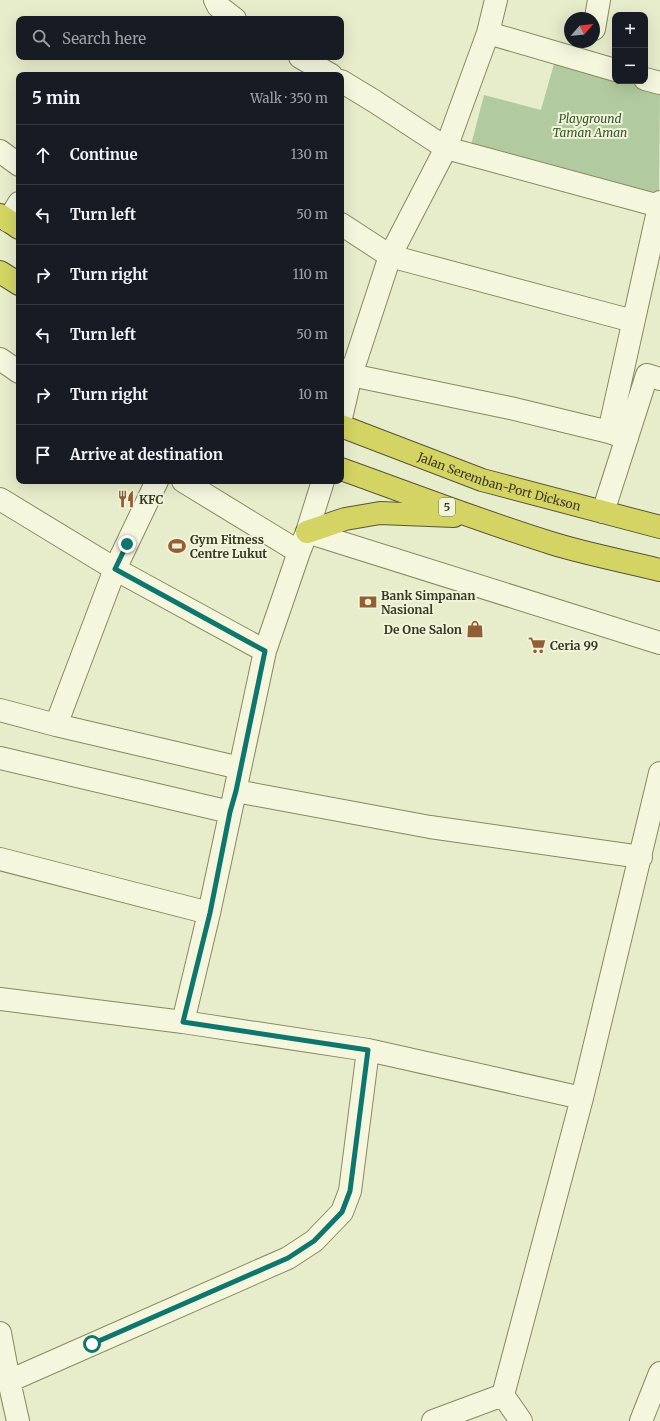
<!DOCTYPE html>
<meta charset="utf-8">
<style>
body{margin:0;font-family:Merriweather,serif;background:#20242c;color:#f1f3f6}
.controls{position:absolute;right:12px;top:12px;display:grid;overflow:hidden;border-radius:8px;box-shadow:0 4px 16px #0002}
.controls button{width:36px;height:36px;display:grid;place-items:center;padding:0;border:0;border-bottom:1px solid #363941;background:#171b24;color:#f1f3f6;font:20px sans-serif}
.compass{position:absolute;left:564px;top:12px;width:36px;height:36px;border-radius:50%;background:#171b24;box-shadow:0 4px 16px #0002;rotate:62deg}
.stop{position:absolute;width:12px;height:12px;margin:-9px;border:3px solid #0f766e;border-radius:50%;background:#fff}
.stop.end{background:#0f766e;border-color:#fff;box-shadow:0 1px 4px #0008}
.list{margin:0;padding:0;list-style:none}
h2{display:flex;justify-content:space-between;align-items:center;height:52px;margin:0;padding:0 16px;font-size:17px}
h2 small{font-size:13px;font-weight:400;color:#9ea1a6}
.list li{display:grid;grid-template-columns:26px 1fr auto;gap:12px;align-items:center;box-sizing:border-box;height:60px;padding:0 16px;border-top:1px solid #363941}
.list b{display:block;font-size:15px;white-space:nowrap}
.list em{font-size:13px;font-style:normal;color:#9ea1a6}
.icon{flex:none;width:22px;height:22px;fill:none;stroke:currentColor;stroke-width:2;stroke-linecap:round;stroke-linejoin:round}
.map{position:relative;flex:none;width:660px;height:1421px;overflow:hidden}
.search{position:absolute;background:#171b24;box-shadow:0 4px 16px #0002;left:16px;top:16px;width:328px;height:44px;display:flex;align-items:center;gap:10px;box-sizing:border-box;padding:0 14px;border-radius:8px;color:#9ea1a6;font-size:15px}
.panel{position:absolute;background:#171b24;box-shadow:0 4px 16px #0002;left:16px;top:72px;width:328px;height:412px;border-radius:8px}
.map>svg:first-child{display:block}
</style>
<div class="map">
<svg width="660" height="1421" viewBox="0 0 660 1421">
<rect width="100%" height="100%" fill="#e7eccb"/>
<path fill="#b2ca9f" d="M555,60L615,76V81H633L660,88L659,196L471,145L484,95L541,110Z"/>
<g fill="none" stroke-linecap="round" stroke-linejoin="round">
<g stroke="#888860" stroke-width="24">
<path id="minor" d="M215,0L218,6L235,19
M594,29L599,0
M488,33L615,70
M300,57L331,75
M645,79L660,83
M341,81L374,101L446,148L659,206
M0,151L19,165
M8,221L19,203
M341,224L390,256L633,321
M0,359L19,372
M341,369L351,375L510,408L609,432L627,438
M341,418L351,375L390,256L446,148L488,33L496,0
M609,432L660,202
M183,481L299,552
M0,499L115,569L265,651
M603,512L647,375L660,379
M307,532L660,643
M0,710L56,725L240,768
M56,725L115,569L157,481
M0,758L230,812
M236,791L430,827L641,857
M0,859L209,913
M0,999L183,1022L368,1050L582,1098
M183,1022L209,913L265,651L299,552L307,532L323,481
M0,1333L9,1381L18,1421
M9,1381L288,1258L314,1241L342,1212L350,1191L368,1050
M503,1395L521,1421
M433,1421L503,1395L582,1098L660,773
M641,1421L660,1373"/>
</g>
<g stroke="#575434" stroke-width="24">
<g id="highway">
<path d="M0,215L19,228"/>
<path d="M0,272L19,284"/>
<path id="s1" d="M341,426L482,480L660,527"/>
<path d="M341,469C411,494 480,521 551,543C586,554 624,561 660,570"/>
<path d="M307,532L345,519L380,513L454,516"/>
</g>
</g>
<use href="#minor" stroke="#f4f7de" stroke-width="22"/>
<use href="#highway" stroke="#d3d463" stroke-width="22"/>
</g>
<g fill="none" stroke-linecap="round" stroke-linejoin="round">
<path stroke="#0f766e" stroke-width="5" d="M92,1344L288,1258L314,1241L342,1212L350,1191L368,1050L183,1022L210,913L230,812L236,791L265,651L115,569L127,544"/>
</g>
<defs>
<g id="restaurant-bare" transform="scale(1.38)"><path d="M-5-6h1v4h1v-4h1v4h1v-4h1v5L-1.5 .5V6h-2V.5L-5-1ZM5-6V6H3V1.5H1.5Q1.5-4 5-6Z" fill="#945e34" stroke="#f0f4da" stroke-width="2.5" paint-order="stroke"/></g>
<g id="stadium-bare" transform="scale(1.38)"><path d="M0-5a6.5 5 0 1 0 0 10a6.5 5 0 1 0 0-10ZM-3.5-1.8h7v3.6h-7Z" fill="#945e34" stroke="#f0f4da" stroke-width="2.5" paint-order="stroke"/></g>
<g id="bank-bare" transform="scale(1.38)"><path d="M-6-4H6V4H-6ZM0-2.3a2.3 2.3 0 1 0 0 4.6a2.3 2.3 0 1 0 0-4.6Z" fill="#945e34" stroke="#f0f4da" stroke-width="2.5" paint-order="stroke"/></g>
<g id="shop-bare" transform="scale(1.38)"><path d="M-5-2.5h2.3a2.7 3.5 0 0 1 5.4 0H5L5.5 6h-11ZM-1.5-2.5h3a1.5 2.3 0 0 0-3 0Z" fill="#945e34" stroke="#f0f4da" stroke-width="2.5" paint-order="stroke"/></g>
<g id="supermarket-bare" transform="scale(1.38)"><path d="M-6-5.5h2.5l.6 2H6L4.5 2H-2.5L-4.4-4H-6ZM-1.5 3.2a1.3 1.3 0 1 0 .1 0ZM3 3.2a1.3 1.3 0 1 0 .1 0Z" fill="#945e34" stroke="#f0f4da" stroke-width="2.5" paint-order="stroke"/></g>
</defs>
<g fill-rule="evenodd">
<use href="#restaurant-bare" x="126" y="499"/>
<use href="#stadium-bare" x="177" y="546"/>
<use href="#bank-bare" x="368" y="602"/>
<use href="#shop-bare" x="475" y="629"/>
<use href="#supermarket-bare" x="537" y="645"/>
</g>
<g text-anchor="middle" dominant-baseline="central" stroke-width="4" stroke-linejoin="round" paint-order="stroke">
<rect fill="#f0f4da" stroke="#717059" stroke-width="1" x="439" y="498" width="16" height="18" rx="3"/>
<g font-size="11" font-weight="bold" fill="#3a3822">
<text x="447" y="507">5</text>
</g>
<g font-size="12" font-style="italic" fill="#37552a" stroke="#f0f4da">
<text x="590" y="118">Playground<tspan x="590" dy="14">Taman Aman</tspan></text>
</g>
<g font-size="12" fill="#3a3822" stroke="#f0f4da">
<text stroke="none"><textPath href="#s1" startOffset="168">Jalan Seremban-Port Dickson</textPath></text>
</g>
<g font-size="12" font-weight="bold" fill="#3a3822" stroke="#f0f4da" text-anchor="start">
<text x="139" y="499">KFC</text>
<text x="190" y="539">Gym Fitness<tspan x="190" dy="14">Centre Lukut</tspan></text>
<text x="381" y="595">Bank Simpanan<tspan x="381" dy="14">Nasional</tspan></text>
<text x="462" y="629" text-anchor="end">De One Salon</text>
<text x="550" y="645">Ceria 99</text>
</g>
</g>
</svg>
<div class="controls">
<button>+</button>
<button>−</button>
</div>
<svg class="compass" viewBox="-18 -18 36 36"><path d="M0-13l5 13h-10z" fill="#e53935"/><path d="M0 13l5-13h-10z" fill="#9ea1a6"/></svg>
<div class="stop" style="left:92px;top:1344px"></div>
<div class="stop end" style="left:127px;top:544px"></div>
<div class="search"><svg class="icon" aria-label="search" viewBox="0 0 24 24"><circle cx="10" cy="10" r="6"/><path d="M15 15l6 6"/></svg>Search here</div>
<section class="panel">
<h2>5 min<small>Walk · 350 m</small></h2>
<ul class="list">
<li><svg class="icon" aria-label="ahead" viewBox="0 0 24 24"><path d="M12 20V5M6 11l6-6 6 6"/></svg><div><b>Continue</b></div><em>130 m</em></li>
<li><svg class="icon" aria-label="left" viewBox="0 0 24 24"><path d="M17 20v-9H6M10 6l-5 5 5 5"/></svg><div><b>Turn left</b></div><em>50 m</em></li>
<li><svg class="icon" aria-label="right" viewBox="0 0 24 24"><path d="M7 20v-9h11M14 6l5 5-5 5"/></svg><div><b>Turn right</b></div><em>110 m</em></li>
<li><svg class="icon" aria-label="left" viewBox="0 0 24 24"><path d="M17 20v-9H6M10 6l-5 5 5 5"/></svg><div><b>Turn left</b></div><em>50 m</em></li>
<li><svg class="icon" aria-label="right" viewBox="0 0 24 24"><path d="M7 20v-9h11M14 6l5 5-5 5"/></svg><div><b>Turn right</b></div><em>10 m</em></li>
<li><svg class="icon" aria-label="arrive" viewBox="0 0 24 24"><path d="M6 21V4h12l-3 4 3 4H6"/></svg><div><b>Arrive at destination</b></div></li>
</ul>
</section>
</div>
